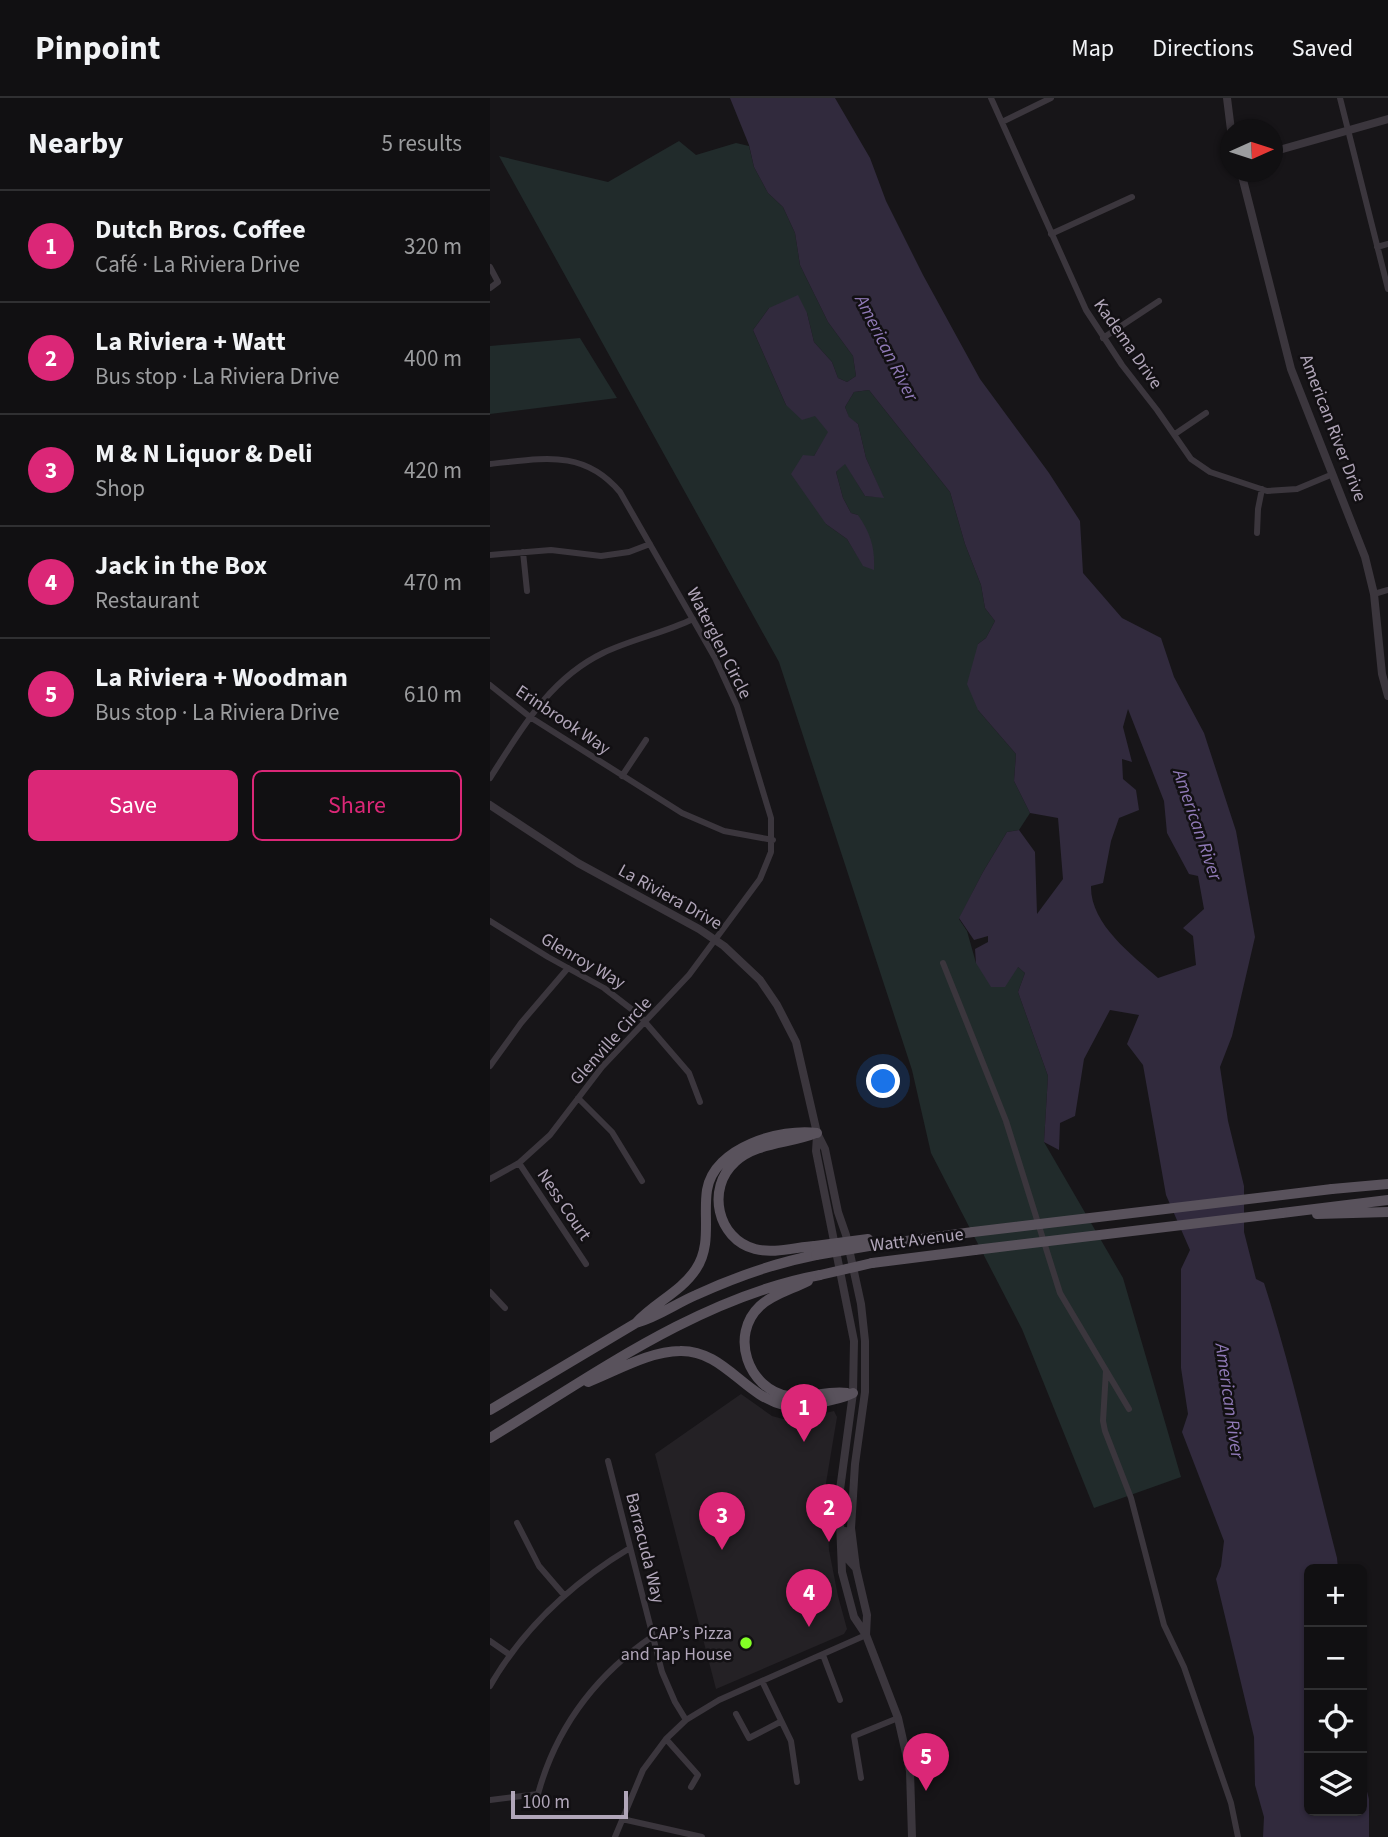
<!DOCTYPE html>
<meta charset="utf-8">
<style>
body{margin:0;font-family:"Source Sans 3",sans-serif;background:#1e1e20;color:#f1f3f6}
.controls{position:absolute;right:21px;bottom:21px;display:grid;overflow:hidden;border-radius:10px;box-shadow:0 2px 5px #0004}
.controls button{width:63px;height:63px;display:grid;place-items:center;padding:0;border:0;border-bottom:2px solid #303032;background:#111012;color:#f1f3f6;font:35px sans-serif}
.compass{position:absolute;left:730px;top:21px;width:63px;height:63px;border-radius:50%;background:#111012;box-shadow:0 2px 5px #0004;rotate:87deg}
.scale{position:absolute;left:21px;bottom:18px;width:117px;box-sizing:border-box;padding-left:7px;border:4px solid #b1a6b9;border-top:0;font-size:19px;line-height:24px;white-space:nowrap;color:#b1a6b9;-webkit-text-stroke:5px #121013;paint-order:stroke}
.you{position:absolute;left:394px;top:984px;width:24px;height:24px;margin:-18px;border:5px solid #fff;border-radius:50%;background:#1a73e8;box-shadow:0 0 0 10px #1a73e833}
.badge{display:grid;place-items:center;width:46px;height:46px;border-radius:50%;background:#db2777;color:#fff;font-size:23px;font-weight:700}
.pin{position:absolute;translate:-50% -58px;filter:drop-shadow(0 2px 4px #0008)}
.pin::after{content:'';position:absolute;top:37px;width:24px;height:21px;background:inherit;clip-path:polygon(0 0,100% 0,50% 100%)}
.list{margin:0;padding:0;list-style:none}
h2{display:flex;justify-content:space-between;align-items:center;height:91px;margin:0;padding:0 28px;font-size:30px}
h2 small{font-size:23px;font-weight:400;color:#9c9d9f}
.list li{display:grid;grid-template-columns:46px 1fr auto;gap:21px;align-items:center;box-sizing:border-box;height:112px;padding:0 28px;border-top:2px solid #303032}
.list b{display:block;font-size:26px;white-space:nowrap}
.list p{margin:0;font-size:23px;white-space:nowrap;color:#9c9d9f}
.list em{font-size:23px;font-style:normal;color:#9c9d9f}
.actions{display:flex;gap:14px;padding:21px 28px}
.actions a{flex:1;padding:16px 0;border:2px solid #db2777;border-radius:10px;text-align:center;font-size:24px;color:#db2777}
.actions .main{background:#db2777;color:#fff}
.icon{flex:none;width:38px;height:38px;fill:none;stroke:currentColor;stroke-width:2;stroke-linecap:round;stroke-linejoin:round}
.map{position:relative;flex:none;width:898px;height:1739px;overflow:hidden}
header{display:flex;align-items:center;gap:42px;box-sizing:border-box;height:98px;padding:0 35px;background:#111012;border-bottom:2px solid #303032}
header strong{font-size:33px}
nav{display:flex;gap:38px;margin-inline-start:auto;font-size:24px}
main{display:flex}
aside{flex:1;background:#111012}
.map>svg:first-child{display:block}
</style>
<header>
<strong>Pinpoint</strong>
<nav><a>Map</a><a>Directions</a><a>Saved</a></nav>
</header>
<main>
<aside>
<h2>Nearby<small>5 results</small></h2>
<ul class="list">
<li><span class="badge">1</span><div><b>Dutch Bros. Coffee</b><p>Café · La Riviera Drive</p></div><em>320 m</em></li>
<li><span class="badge">2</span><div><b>La Riviera + Watt</b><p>Bus stop · La Riviera Drive</p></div><em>400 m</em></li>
<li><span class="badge">3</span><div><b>M &amp; N Liquor &amp; Deli</b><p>Shop</p></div><em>420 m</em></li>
<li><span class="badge">4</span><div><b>Jack in the Box</b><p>Restaurant</p></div><em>470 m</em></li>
<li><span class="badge">5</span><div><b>La Riviera + Woodman</b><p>Bus stop · La Riviera Drive</p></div><em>610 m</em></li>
</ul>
<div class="actions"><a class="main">Save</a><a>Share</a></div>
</aside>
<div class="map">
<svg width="898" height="1739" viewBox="0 0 898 1739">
<rect width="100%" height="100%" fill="#171518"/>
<path fill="#242125" d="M251,1296L282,1318L293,1321L312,1320L344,1313L347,1319L336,1385L339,1452L348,1498L357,1531L354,1536L226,1591L165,1356Z"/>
<path fill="#212b2b" d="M189,43L206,57L246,45L259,48L264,69L278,95L293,109L305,135L310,167L338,224L363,258L366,278L357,284L348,280L342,264L324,244L317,215L279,210L263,232L296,307L325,317L339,334L324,358L336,426L357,441L373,467L368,417L361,415L353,400L346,374L355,365L375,398L393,399L376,360L368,326L359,320L355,309L364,294L379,292L460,394L475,446L491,487L495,510L505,523L496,540L488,546V612L526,656L524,683L540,715L529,732L517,734L493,774L469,821L477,833L486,865L528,869L535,875L528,894L558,978L554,1044L633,1180L691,1379L604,1410L532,1231L441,1055L422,972L289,564L9,58L118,84Z
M90,240L127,300L0,316V248Z"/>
<path fill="#312a3d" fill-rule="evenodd" d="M240,0H345L380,60L396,103L433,177L490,281L559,375L590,423L593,475L632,520L671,540L684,579L714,635L746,733L765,839L742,938L730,969L738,1023L754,1088V1134L766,1181L774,1185C803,1275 823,1368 847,1460L848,1471H819V1713H872V1675L879,1701V1739H773L774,1719L765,1687L764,1639L726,1481L731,1468L734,1443L692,1334L698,1316L691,1270V1171L700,1152L676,1097L653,967L637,946L649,917L620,912L594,961L585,1018L570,1025L569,1052L554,1044L558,978L528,894L535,875L528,869L515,889H501L486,865L485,851L498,844V838L484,842L469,820L493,774L517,734L529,732L545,754L547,816L573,781L568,720L540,715L524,683L526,656L488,612L477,586L488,546L496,540L505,523L495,510L491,487L475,446L460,394L379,292L364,294L355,309L359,319L368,326L376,360L394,400L375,398L355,366L346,374L353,400L361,415L368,417C381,436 385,450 384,472L373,468L357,441L336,426L301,376L313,357L324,358L338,334L325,318L312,322L296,307L263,232L279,210L308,197L317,215L324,244L342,264L348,280L357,284L366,278L363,258L338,224L310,167L305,135L293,109L278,95L264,69L259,47ZM638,611L674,703L677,735L699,776L708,778L714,811L693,830L703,838L706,867L668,880C642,857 600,826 601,788L613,785L621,743L629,720L649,712L646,692L633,681L632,661L642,664L633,629Z"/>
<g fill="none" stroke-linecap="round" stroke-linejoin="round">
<path stroke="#3b363d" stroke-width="6" d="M501,0L596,212L632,267L667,312L701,361L720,374L777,393L807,391L843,376
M850,0L898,191
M512,24L561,0
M561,136L642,99
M887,149L898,146
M0,169L8,184L0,190
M613,240L669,203
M685,336L716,315
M0,366C51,361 93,350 130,394L225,560L247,608L281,720V754L270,781L199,877L112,969L60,1037L29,1065L0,1081
M767,435L768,411L772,391
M33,454L37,493
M0,457L61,452L111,458L139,454L160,446
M884,496L898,492
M0,587L40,619L192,715L234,733L283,742
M132,678L156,642
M0,680C31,632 59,581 113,555C142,541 174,535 203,521
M0,823L58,859L114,890L149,917L199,975L210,1004
M453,865L516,1023L570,1195L639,1311
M0,968L31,925L78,870
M88,1000L122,1034L152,1083
M29,1065L96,1166
M0,1194L15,1210
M616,1273L613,1323L615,1333L641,1400L674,1527L694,1569L741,1705L748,1739
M118,1363L172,1574L185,1604L196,1622
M27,1425L49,1468L74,1497
M0,1543L20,1557
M333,1557L350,1602
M272,1583L301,1643L307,1684
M0,1588C34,1529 82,1485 140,1450
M246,1616L259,1640L290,1624
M176,1641L208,1677L201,1689
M371,1680L364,1638L408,1620
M0,1702L48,1696C66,1630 106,1577 163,1538
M132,1721L212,1739
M125,1739L153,1672L176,1641L196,1622L229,1602L376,1537"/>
<path stroke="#3b363d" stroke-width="8" d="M737,0L741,32
M782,54L898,21
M751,74L801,271L875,459L884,496L892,576L898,598
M0,707L88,765L209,831L234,848L270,882L287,907L306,944L327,1035L335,1051L348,1114L356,1137L371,1206L375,1243V1294L365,1366L361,1430L366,1470L377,1517L376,1537
M327,1038L326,1053L364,1243L363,1295L349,1399L352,1474L364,1519L376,1537L408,1620L420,1673L422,1739
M355,1433L357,1460L365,1469"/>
<path stroke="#59525c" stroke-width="10" d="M842,1091L898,1086
M792,1115L898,1102
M827,1116L898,1114
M325,1148C307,1149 283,1156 265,1151C227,1141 216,1090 245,1064C266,1044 300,1046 326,1035
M379,1148L483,1134
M382,1165L485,1152
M318,1183C303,1191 283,1196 270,1208C239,1237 258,1291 298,1298C317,1301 338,1292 357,1295
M146,1225C164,1205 191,1194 206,1171C222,1147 213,1118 217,1092C224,1049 291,1030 327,1035
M98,1284C126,1273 160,1253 190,1253C234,1252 254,1298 294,1307C304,1309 316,1307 326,1305C339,1303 351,1301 363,1295
M0,1312L146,1225C168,1219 185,1206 206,1197C243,1180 285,1165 326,1157
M0,1340C102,1278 210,1199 330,1177"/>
<path stroke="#59525c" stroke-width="10" d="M483,1134L842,1091
M325,1148L378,1141
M485,1152L792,1115
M326,1157L379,1148
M330,1177L382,1165"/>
</g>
<circle fill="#84ff26" stroke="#121013" stroke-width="2.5" cx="256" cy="1545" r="7"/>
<g text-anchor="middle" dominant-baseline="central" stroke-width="5" stroke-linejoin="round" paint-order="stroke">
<g font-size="18" fill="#b1a6b9" stroke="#121013">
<text transform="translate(638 246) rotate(55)">Kadema Drive</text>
<text transform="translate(843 330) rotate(69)">American River Drive</text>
<text transform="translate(229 545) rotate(63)">Waterglen Circle</text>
<text transform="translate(73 622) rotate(34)">Erinbrook Way</text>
<text transform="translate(180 799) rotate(29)">La Riviera Drive</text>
<text transform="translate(93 863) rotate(30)">Glenroy Way</text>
<text transform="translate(121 943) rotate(-48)">Glenville Circle</text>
<text transform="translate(74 1107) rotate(56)">Ness Court</text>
<text transform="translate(427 1142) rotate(-7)">Watt Avenue</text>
<text transform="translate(155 1450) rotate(76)">Barracuda Way</text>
</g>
<g font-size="18" fill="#b1a6b9" stroke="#121013" text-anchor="end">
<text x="242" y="1535">CAP’s Pizza<tspan x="242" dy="21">and Tap House</tspan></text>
</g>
<g font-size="19" font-style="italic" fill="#907ab7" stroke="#121013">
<text transform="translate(396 250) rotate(63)">American River</text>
<text transform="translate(707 727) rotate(71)">American River</text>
<text transform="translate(739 1303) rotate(82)">American River</text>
</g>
</g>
</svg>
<div class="controls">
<button>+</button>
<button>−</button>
<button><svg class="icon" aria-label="locate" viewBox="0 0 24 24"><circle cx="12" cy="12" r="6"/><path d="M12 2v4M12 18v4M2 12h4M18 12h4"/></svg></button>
<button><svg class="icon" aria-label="layers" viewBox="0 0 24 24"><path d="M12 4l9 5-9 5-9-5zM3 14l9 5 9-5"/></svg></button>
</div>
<svg class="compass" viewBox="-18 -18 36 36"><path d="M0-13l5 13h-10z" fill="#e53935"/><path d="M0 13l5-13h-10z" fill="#9c9d9f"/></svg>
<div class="scale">100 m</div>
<div class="you"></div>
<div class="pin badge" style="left:314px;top:1344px">1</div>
<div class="pin badge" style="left:339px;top:1444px">2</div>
<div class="pin badge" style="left:232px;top:1452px">3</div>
<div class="pin badge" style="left:319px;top:1529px">4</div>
<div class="pin badge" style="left:436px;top:1693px">5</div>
</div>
</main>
